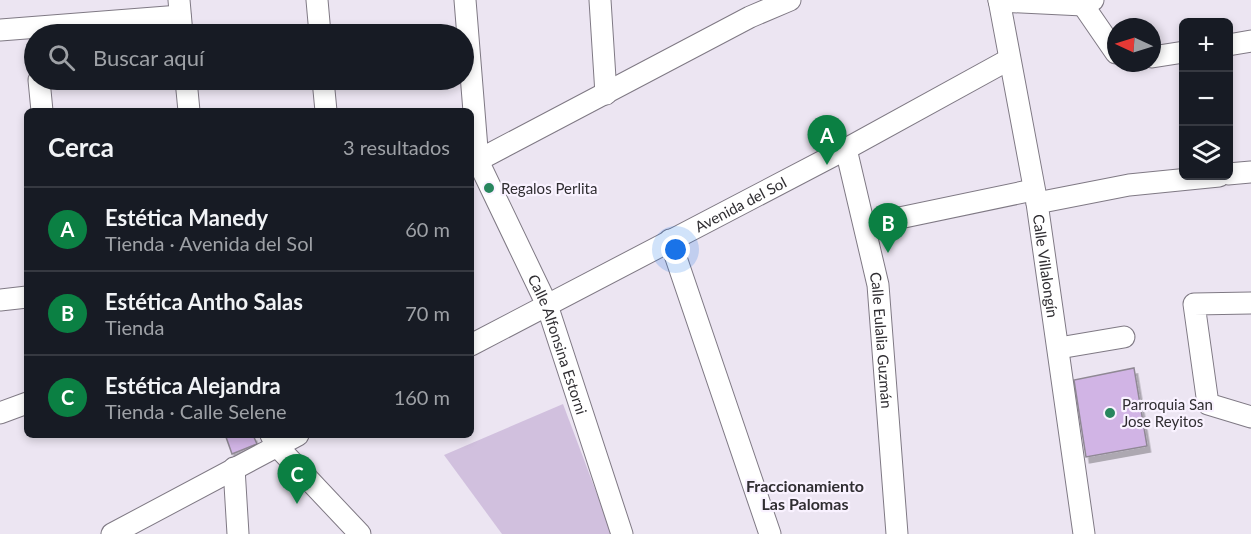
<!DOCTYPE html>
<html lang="es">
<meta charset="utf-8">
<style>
body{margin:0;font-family:Lato,sans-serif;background:#242831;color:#f1f3f6}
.controls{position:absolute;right:18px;top:18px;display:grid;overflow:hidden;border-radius:9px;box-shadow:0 3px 9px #0003}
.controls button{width:54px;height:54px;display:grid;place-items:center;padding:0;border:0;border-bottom:2px solid #363941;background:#171b24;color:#f1f3f6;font:30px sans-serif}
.compass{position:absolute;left:1107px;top:18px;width:54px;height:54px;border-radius:50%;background:#171b24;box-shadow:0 3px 9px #0003;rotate:274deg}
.you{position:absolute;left:676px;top:250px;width:21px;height:21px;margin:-15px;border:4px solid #fff;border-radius:50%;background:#1a73e8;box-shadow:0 0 0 9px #1a73e833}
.badge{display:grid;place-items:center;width:39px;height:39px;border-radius:50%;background:#0b8043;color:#fff;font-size:20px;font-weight:700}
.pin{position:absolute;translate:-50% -50px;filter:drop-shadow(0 2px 3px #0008)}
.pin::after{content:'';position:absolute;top:32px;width:21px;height:18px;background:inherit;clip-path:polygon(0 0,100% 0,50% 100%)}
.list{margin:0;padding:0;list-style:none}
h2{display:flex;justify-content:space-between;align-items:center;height:78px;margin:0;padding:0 24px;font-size:26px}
h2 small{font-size:20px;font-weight:400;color:#9ea1a6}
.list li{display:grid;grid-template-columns:39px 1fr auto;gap:18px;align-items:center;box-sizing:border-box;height:84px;padding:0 24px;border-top:2px solid #363941}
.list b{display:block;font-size:22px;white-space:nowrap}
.list p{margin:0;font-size:20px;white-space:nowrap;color:#9ea1a6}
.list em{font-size:20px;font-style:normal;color:#9ea1a6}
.icon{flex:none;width:33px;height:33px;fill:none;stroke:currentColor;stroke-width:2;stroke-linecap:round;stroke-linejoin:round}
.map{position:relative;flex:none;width:1251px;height:534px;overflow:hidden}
.search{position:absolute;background:#171b24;box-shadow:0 3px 9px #0003;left:24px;top:24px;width:450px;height:66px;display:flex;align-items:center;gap:15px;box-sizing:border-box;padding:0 21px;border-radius:33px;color:#9ea1a6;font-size:22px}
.panel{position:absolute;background:#171b24;box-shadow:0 3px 9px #0003;left:24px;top:108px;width:450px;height:330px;border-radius:9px}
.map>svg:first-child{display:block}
</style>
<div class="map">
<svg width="1251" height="534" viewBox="0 0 1251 534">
<defs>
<filter id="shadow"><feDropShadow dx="3.5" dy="6" stdDeviation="0" flood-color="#0004"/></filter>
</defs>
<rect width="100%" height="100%" fill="#ece5f2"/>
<path fill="#d1c0de" d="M563,404L612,534H502L444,455Z"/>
<path fill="#d1b4e5" stroke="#8f8894" stroke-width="1.5" filter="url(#shadow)" d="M1134,368L1147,446L1086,457L1074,380Z
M230,435H253L257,444L232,454L226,437Z"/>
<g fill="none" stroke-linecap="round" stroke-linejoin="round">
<g stroke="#7f7984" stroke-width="23">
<g id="street">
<path d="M179,0L182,34"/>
<path d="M317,0L320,34"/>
<path id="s1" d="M465,0L478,161L547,305L622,534"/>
<path d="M600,0L606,94"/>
<path id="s2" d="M999,0L1037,203L1084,534"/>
<path d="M999,1L1083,5L1093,0"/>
<path d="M1083,5L1116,53"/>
<path d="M0,30L180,16"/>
<path d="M1228,45L1251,41"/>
<path d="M1152,57L1184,52"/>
<path d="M39,80L42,111"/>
<path d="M186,80L189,111"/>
<path d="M323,80L326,111"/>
<path id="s3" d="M846,149L878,285L897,534"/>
<path d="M471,164L750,17L790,0"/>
<path d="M1228,174L1251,172"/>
<path d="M1037,203L1129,185L1219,176"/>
<path d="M866,225L1033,190"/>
<path d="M670,240L770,534"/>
<path d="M0,300L27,297"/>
<path d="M1251,303L1194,304L1208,404L1251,417"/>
<path id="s4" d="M471,345L846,149L1008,60"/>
<path d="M1059,348L1124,337"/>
<path d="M0,413L27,403"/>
<path d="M271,435L277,446L360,534"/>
<path d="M234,468L238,534"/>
<path d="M112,534L298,435"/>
</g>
</g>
<use href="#street" stroke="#fff" stroke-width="21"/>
</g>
<g fill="#28865e" stroke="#f9f2ff" stroke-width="2">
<circle cx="489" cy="188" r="6"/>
<circle cx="1110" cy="413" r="6"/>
</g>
<g text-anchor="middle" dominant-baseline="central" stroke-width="4.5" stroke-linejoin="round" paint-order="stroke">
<g font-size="15" fill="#302e32" stroke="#f9f2ff" text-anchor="start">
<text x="501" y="188">Regalos Perlita</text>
<text x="1122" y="404">Parroquia San<tspan x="1122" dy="17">Jose Reyitos</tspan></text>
</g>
<g font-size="15" fill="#302e32" stroke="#f9f2ff">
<text stroke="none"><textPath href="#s4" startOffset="304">Avenida del Sol</textPath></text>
<text stroke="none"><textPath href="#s2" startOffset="270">Calle Villalongín</textPath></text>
<text stroke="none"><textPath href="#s3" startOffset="195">Calle Eulalia Guzmán</textPath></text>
<text stroke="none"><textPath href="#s1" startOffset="362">Calle Alfonsina Estorni</textPath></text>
</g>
<g font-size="16" font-weight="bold" fill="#302e32" stroke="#f9f2ff">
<text x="805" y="485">Fraccionamiento<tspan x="805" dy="18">Las Palomas</tspan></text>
</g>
</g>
</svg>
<div class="controls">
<button>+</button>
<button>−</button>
<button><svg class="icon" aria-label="layers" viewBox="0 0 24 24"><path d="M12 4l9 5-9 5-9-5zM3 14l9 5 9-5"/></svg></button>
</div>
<svg class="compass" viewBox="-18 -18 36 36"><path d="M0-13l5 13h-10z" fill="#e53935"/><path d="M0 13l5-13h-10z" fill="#9ea1a6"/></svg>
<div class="you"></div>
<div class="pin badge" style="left:827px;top:165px">A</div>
<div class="pin badge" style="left:888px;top:253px">B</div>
<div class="pin badge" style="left:297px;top:504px">C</div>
<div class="search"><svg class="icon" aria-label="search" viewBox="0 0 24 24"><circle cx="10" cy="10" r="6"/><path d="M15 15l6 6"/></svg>Buscar aquí</div>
<section class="panel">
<h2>Cerca<small>3 resultados</small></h2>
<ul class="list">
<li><span class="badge">A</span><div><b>Estética Manedy</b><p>Tienda · Avenida del Sol</p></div><em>60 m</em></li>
<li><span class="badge">B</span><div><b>Estética Antho Salas</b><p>Tienda</p></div><em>70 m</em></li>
<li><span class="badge">C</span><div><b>Estética Alejandra</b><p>Tienda · Calle Selene</p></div><em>160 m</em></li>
</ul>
</section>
</div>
